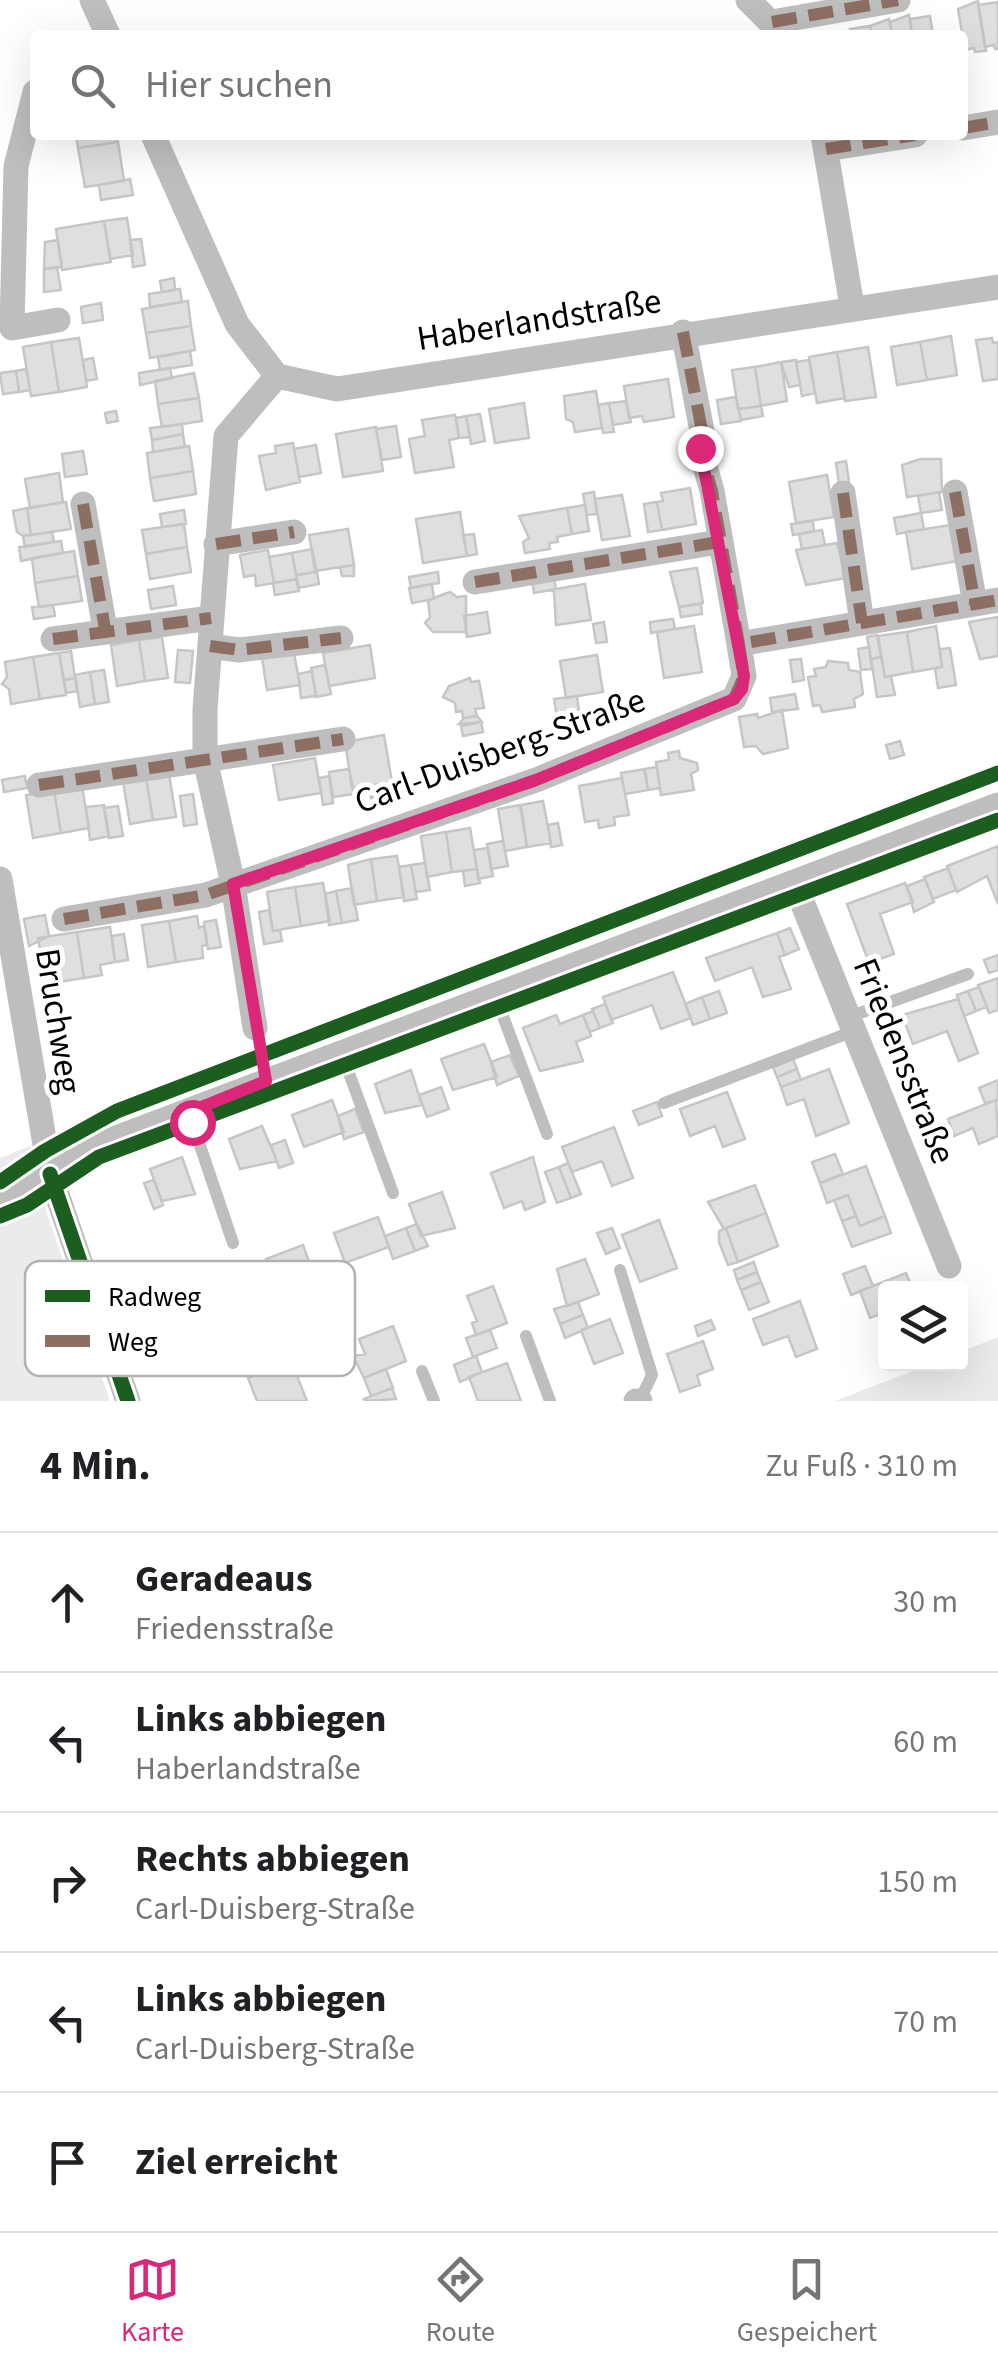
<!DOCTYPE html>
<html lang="de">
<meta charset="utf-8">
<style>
body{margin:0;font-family:"Source Sans 3",sans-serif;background:#f2f2f2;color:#202124}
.controls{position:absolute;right:30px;bottom:30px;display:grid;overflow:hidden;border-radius:10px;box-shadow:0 10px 40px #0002}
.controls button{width:90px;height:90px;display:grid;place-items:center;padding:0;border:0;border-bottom:2px solid #e0e0e0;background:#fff;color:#202124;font:50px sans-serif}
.stop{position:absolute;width:30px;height:30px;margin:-22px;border:8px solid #db2777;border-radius:50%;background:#fff}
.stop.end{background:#db2777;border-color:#fff;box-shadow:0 2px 10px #0008}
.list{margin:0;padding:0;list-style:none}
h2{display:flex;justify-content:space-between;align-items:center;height:130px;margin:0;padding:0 40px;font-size:42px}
h2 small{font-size:32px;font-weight:400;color:#757577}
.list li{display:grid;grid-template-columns:65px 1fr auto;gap:30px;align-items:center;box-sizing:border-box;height:140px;padding:0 40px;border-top:2px solid #e0e0e0}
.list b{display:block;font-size:38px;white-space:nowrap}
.list p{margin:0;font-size:32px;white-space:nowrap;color:#757577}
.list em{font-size:32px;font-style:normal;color:#757577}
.icon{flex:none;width:55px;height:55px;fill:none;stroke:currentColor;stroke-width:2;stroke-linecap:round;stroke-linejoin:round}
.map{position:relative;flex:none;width:998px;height:1401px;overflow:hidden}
.search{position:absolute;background:#fff;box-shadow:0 10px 40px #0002;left:30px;right:30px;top:30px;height:110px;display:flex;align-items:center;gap:25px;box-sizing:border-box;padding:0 35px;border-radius:10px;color:#757577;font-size:38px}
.sheet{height:830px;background:#fff}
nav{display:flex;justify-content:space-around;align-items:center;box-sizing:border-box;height:140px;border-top:2px solid #e0e0e0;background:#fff;font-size:28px;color:#757577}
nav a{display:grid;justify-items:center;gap:5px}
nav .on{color:#db2777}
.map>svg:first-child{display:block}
</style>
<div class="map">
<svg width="998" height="1401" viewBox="0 0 998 1401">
<rect width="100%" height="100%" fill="#fff"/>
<path fill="#ebebeb" d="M30,1146L45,1207L110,1401H0V1158Z
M998,1337V1401H835L931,1364H960L961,1352Z"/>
<path fill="#dfdfdf" stroke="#c6c6c6" stroke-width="2.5" d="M978,1L986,51L975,52L974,48L965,50L958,9Z
M998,2V49H995L994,45L985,47L978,5Z
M909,15L912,35H892L890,22Z
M930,16L933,35H912L910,19Z
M889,19L892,35H872L870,26Z
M870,26L872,35H851L850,29Z
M76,135H117L118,142L78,148Z
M118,142L124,181L85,187L78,148Z
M130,179L133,195L101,200L99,185Z
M127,218L133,255L110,259L104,221Z
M104,221L111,262L62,270L56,229Z
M141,239L145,265L133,267L130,240Z
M58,240L62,267L44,269L45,242Z
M57,267L61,290L44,292V269Z
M174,278L175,290L162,292L160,281Z
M180,289L182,302L150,307L149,294Z
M188,301L191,326L146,333L142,309Z
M101,303L103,320L83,323L81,307Z
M191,326L195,350L150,358L146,333Z
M951,336L957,375L927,380L920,342Z
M79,338L87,387L59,392L51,342Z
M992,338L993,343L998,342V379L983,381L976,340Z
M51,342L59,392L31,396L23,347Z
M920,342L927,380L897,385L891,347Z
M868,347L876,397L845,401L837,352Z
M190,351L192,365L160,370L158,357Z
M837,352L845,398L817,403L809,357Z
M93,358L97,379L86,381L83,360Z
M796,360L800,385L789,387L781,362Z
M809,360L815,393L802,396L796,362Z
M781,362L787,401L761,406L755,367Z
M755,367L761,406L738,409L732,370Z
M170,368L172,378L140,385L139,373Z
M26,369L30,390L19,392L16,371Z
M16,371L19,392L3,394L0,373Z
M194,373L199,398L158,404L155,381Z
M668,379L674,417L644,422L642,416L629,418L624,386Z
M596,391L602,428L575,432L573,422L566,419L564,396Z
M736,397L741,421L721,424L717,400Z
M199,398L202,421L162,427L158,404Z
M626,401L631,422L613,425L609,403Z
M524,403L529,438L495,443L489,409Z
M609,403L614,432L603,433L598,405Z
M761,406L763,416L741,420L739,409Z
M116,411L118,421L107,423L105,413Z
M480,414L485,441L471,444L466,416Z
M455,415L459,438L449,440L454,467L415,473L409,439L425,436L422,420Z
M466,416L470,437L459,438L456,418Z
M182,424L183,434L152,440L150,428Z
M396,426L401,457L382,460L376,429Z
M376,427L383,471L343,477L336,434Z
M183,434L185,447L153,452L152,440Z
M293,443L300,482L266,490L259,456L276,453L275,446Z
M316,445L321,473L299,477L294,449Z
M189,446L193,471L150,478L147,453Z
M83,451L87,474L65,477L62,454Z
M920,459H941L942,492L907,497L902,465Z
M846,461L849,482L839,484L836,463Z
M193,471L196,494L154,501L150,478Z
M59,473L63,502L30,508L25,479Z
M827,475L834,517L796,523L789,482Z
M690,488L696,524L662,530L657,502L663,501L661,493Z
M594,492L597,514L587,515L583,494Z
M939,492L942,510L921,513L918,496Z
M622,495L630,536L602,540L595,499Z
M66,502L71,529L31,535L27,508Z
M657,502L662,530L648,532L644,504Z
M585,505L589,531L572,534L567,508Z
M27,508L31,534L23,536L17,532L13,511Z
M567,508L572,534L557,537L558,542L549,543L550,549L525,553L523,542L529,538L519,516Z
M184,510L186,524L162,527L160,514Z
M460,512L467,556L423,563L416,519Z
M921,513L924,529L897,534L894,518Z
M813,521L814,531L793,535L791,524Z
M184,524L187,547L146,554L142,530Z
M951,525L957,561L912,569L906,532Z
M348,529L354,565L315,571L309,535Z
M822,530L825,545L802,549L799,534Z
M52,532L54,542L25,547L23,536Z
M474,534L477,554L467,556L463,535Z
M61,541L63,553L21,561L19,547Z
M837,543L846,578L806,585L796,550Z
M187,547L191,572L150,579L146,554Z
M312,549L317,572L296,575L292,553Z
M268,550L274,583L256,586L255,575L244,577L240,555Z
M74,551L78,576L35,583L32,558Z
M292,553L297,579L274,583L269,557Z
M354,565V576H342L340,567Z
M697,568L703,603L679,607L670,572Z
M317,572L319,584L298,588L296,575Z
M438,572L439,583L411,588L409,577Z
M553,575L556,589L534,593L532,579Z
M78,576L82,601L39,607L35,583Z
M297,579L299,591L275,595L273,583Z
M432,584L434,599L412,603L409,588Z
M585,584L591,620L556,625L554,592L550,590Z
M173,586L176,605L151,609L148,590Z
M450,592L457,597L466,596V632H433L425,623L430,617L428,600Z
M701,604L702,614L681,617L679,607Z
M53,605L55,616L34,619L32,607Z
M487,612L490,633L467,637L464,616Z
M998,617V656L980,659L969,622Z
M673,619L675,629L651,633L650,622Z
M604,622L607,642L596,643L593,624Z
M694,626L702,672L664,678L657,632Z
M936,626L942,667L913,672L907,632Z
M907,632L913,672L885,677L878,636Z
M877,635L881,657L871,659L867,637Z
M162,637L168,678L145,681L139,640Z
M139,640L145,681L117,686L111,645Z
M370,645L375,678L329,686L323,653Z
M869,647L872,669L861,670L858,649Z
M950,648L956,685L938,688L935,668L942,667L940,649Z
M178,650L193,651L190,683L175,682Z
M71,651L75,678L64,680L59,653Z
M59,653L66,695L40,699L33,657Z
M294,653L300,685L267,690L262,658Z
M597,655L603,692L566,698L560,661Z
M33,657L40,699L11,704L9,689L2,684L7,677L5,662Z
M881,657L885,677L891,676L895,695L877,697L871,659Z
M801,659L804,680L793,682L790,660Z
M828,661L848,663L849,670L860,672L863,694L854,699L855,707L822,712L820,705L813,706L808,677L816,676L814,669L826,667Z
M325,665L331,694L316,697L311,668Z
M104,670L109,702L95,704L90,672Z
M312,671L316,696L301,698L298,674Z
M90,672L95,704L80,707L75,675Z
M75,678L77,691L66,693L64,680Z
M470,678L471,682L479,681L484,708L475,709L477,716L463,718L462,711L456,712L455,703L443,697L449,686Z
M795,694L798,709L772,712L770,698Z
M577,696L580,719L558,722L554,699Z
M782,710L788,748L763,754L756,746L744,747L739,717L757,714L758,718Z
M477,716L482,722L459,724L464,718Z
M481,722L483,732L463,736L461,726Z
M384,735L392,782L352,788L345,742Z
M900,741L904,755L890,759L886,745Z
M679,751L680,758L697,763L698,770L691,774L694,790L661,795L656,762L669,760L668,753Z
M315,758L321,793L279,800L273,765Z
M657,767L660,788L648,790L644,769Z
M349,769L354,794L333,797L329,772Z
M645,769L648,790L625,794L621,773Z
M169,774L176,817L153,820L146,778Z
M25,776L27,788L4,792L2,780Z
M329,776L333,803L323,805L319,778Z
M146,778L153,820L130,824L123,782Z
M622,778L629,815L614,817L615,825L599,828L598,820L585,822L579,786Z
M387,783L389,795L371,798L369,786Z
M82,786L89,828L61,833L54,791Z
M54,791L61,833L33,838L26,795Z
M193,794L197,824L184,826L180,796Z
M543,801L551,843L527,847L521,805Z
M104,805L109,836L90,840L86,807Z
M520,805L527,847L505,851L498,809Z
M118,806L123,836L109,838L104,808Z
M558,823L562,845L551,847L548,825Z
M470,828L477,869L452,872L446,832Z
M446,832L452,872L427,877L421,836Z
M503,841L508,866L491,869L487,844Z
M998,846V904L987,876L957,892L947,866Z
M488,848L493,876L478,879L474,850Z
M397,856L404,897L377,901L371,859Z
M371,859L377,901L354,905L348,865Z
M425,863L430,890L416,892L411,865Z
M411,865L417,899L404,901L399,867Z
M948,868L956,890L933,899L924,877Z
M477,869L480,883L465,886L463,871Z
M925,879L934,902L914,912L907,886Z
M323,883L330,921L301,926L295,887Z
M905,883L913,902L880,914L894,954L869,963L847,904Z
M295,887L301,926L273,931L267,892Z
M352,888L358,920L342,923L336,891Z
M336,891L342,923L329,925L325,894Z
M269,910L273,931L280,930L282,941L264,944L259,912Z
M45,915L49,936L29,946L24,919Z
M197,916L199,928L204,926L207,945L202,946L203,958L176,962L169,921Z
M216,920L221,947L208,949L204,922Z
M169,921L176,962L148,967L142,925Z
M110,927L115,962L100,965L102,975L84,978L77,932Z
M790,928L799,949L785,955L777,933Z
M77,932L84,978L46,984L38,938Z
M777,933L785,955L779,957L791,989L763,997L752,967L715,981L706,958Z
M124,934L128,960L115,962L112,936Z
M998,955V970L989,973L984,960Z
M673,972L691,1018L661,1029L652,1005L611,1020L603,997Z
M998,978V1010L989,1013L978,985Z
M979,987L987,1007L976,1011L968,991Z
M719,991L727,1013L710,1019L702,997Z
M968,991L976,1011L964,1016L957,995Z
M702,997L710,1019L693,1025L685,1004Z
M958,999L978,1053L959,1061L947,1031L913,1044L902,1015Z
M605,1004L613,1023L600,1028L592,1009Z
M593,1011L600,1028L590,1032L583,1015Z
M556,1015L560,1024L583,1015L591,1036L576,1042L583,1061L540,1071L523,1028Z
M484,1044L497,1077L453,1090L441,1059Z
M510,1055L519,1076L497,1085L491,1062Z
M793,1059L797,1069L777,1077L773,1067Z
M797,1069L801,1080L781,1087L777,1077Z
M829,1069L849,1123L816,1136L804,1099L787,1105L781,1087Z
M411,1070L422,1105L385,1113L375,1084Z
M998,1080V1100L985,1103L979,1088Z
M441,1087L449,1109L427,1117L419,1095Z
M727,1092L745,1139L723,1147L715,1126L690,1136L680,1109Z
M332,1100L344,1132L304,1147L292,1115Z
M996,1100L998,1136L979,1144L973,1128L954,1136L948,1119Z
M657,1102L662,1116L639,1125L633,1111Z
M355,1109L364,1132L344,1139L338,1116Z
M262,1126L277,1161L240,1169L229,1139Z
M614,1127L633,1178L612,1186L602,1161L572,1172L562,1147Z
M285,1140L293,1163L279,1168L271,1145Z
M835,1154L843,1174L820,1183L812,1162Z
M182,1157L195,1194L162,1201L150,1169Z
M533,1157L545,1202L525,1210L522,1201L504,1208L491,1173Z
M568,1163L581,1194L571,1198L559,1167Z
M866,1166L885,1216L860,1226L848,1195L827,1203L820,1183Z
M559,1167L571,1198L557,1203L545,1172Z
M154,1180L163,1205L154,1209L144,1183Z
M755,1185L766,1213L724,1229L708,1202Z
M442,1192L455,1228L421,1236L409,1204Z
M848,1195L856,1216L842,1221L834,1200Z
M766,1213L778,1246L738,1262L726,1228Z
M856,1216L860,1226L885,1216L891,1233L852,1247L842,1221Z
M378,1217L389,1247L345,1263L334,1233Z
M659,1220L677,1268L640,1282L622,1235Z
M417,1224L428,1246L415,1251L406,1228Z
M406,1228L415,1251L393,1259L385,1236Z
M612,1228L620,1248L606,1254L597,1233Z
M726,1228L738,1262L728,1265L719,1242V1231Z
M303,1245L315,1278L292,1286L289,1279L275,1285L266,1259Z
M585,1259L599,1294L567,1306L557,1269Z
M754,1262L757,1272L737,1280L734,1270Z
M865,1266L873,1286L851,1295L843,1274Z
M757,1272L761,1282L741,1290L737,1280Z
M906,1273L912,1288H886V1312L870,1318L860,1291Z
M761,1282L769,1302L749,1310L741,1290Z
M493,1286L507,1323L476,1335L472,1323L477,1321L467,1296Z
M800,1301L817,1349L796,1357L788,1336L763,1345L753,1319Z
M578,1302L583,1315L560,1324L554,1309Z
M583,1315L588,1328L565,1338L560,1324Z
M610,1319L623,1353L594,1364L581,1330Z
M711,1320L715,1329L698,1336L695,1326Z
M393,1326L406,1361L364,1378L353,1356L365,1354L359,1339Z
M490,1330L497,1348L473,1357L466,1338Z
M703,1341L713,1369L697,1375L700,1385L680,1392L667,1354Z
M476,1356L482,1372L460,1382L454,1365Z
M291,1361L307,1401H257L248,1378Z
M507,1363L521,1401H478L469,1377Z
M386,1369L393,1388L371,1396L364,1378Z
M392,1388L396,1399L365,1401L364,1399Z"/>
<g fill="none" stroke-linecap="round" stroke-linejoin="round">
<path stroke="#bebebe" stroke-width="12" d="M495,995L547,1134
M849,1017L968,974
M342,1054L393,1193
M664,1103L854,1031
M189,1113L233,1243
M620,1270L652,1375L640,1400
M526,1336L550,1401
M422,1371L434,1401"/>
<path stroke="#bebebe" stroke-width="25" d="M92,0L108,35
M748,0L783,35
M772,22L898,0
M35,92L16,166L12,328L58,320
M963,128L998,122
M153,135L237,324L277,376
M823,135L852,306
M826,149L915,135
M683,332L703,436L700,448L712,491L739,644
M277,376L337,389L998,287
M955,492L975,604
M843,493L862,623
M83,504L105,629
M216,544L294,532
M475,582L719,542
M53,639L211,618
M210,646L239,650L341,638
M39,785L343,739
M0,879L50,1174L128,1401
M794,882L949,1266
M64,919L206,895L536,780L734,699L744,676L739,644L998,600
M255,1028L233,884L205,759V709L226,436L277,376
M0,1195L50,1174L103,1143L998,805
M636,1401H640"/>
<path stroke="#8d6e63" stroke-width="12" stroke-dasharray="25 12" stroke-linecap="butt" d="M772,22L898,0
M963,128L998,122
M826,149L915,135
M683,332L703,436L700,448L712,491L739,644
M955,492L975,604
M843,493L862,623
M83,504L105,629
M216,544L294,532
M475,582L719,542
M53,639L211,618
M210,646L239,650L341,638
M39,785L343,739
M64,919L206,895L536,780L734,699L744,676L739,644L998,600"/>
<g stroke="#fff" stroke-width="21">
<path id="cycleway" d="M50,1174L128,1401
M0,1182L45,1151L117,1111L998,773
M0,1216L27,1205L99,1157L998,820"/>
</g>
<use href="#cycleway" stroke="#1b5e20" stroke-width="15"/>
</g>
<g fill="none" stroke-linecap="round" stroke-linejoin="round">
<path stroke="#db2777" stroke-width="12" d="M192,1122L189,1112L266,1081L233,884L536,780L734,699L742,689L744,676L700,448"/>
</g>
<g text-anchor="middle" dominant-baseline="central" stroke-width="10" stroke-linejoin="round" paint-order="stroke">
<g font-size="35" fill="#000" stroke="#fff">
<text transform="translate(539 320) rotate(-9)">Haberlandstraße</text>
<text transform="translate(500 751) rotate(-20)">Carl-Duisberg-Straße</text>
<text transform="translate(58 1021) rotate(81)">Bruchweg</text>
<text transform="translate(904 1061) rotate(68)">Friedensstraße</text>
</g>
</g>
<rect x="25" y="1261" width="330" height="115" rx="15" fill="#fff" stroke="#b2b2b2" stroke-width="2.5"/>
<rect x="45" y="1290" width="45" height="12" fill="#1b5e20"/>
<rect x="45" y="1335" width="45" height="12" fill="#8d6e63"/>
<g font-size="28" fill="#000">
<text x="108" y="1306">Radweg</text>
<text x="108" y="1351">Weg</text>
</g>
</svg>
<div class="controls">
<button><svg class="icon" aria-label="layers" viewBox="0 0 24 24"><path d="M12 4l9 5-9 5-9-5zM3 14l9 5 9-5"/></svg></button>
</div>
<div class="stop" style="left:192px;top:1122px"></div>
<div class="stop end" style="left:700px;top:448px"></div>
<div class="search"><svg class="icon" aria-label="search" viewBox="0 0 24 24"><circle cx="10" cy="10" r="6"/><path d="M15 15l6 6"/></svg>Hier suchen</div>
</div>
<section class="sheet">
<h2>4 Min.<small>Zu Fuß · 310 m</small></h2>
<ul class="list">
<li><svg class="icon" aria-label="ahead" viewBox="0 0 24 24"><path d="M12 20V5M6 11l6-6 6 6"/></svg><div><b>Geradeaus</b><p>Friedensstraße</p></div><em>30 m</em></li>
<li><svg class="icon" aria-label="left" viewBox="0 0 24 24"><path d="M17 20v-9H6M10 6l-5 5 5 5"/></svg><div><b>Links abbiegen</b><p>Haberlandstraße</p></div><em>60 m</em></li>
<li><svg class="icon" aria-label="right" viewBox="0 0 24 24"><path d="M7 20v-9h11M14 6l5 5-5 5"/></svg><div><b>Rechts abbiegen</b><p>Carl-Duisberg-Straße</p></div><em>150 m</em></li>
<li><svg class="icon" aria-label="left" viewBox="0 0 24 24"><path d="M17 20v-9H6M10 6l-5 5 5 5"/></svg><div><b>Links abbiegen</b><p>Carl-Duisberg-Straße</p></div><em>70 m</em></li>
<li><svg class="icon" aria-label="arrive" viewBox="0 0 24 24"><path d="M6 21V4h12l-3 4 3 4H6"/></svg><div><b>Ziel erreicht</b></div></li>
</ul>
</section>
<nav>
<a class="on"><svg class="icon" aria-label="map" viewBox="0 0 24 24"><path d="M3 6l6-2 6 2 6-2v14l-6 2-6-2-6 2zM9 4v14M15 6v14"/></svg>Karte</a>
<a><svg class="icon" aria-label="directions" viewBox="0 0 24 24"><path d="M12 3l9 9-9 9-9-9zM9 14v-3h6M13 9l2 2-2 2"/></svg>Route</a>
<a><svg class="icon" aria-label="saved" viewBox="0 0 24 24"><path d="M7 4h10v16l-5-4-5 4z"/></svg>Gespeichert</a>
</nav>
